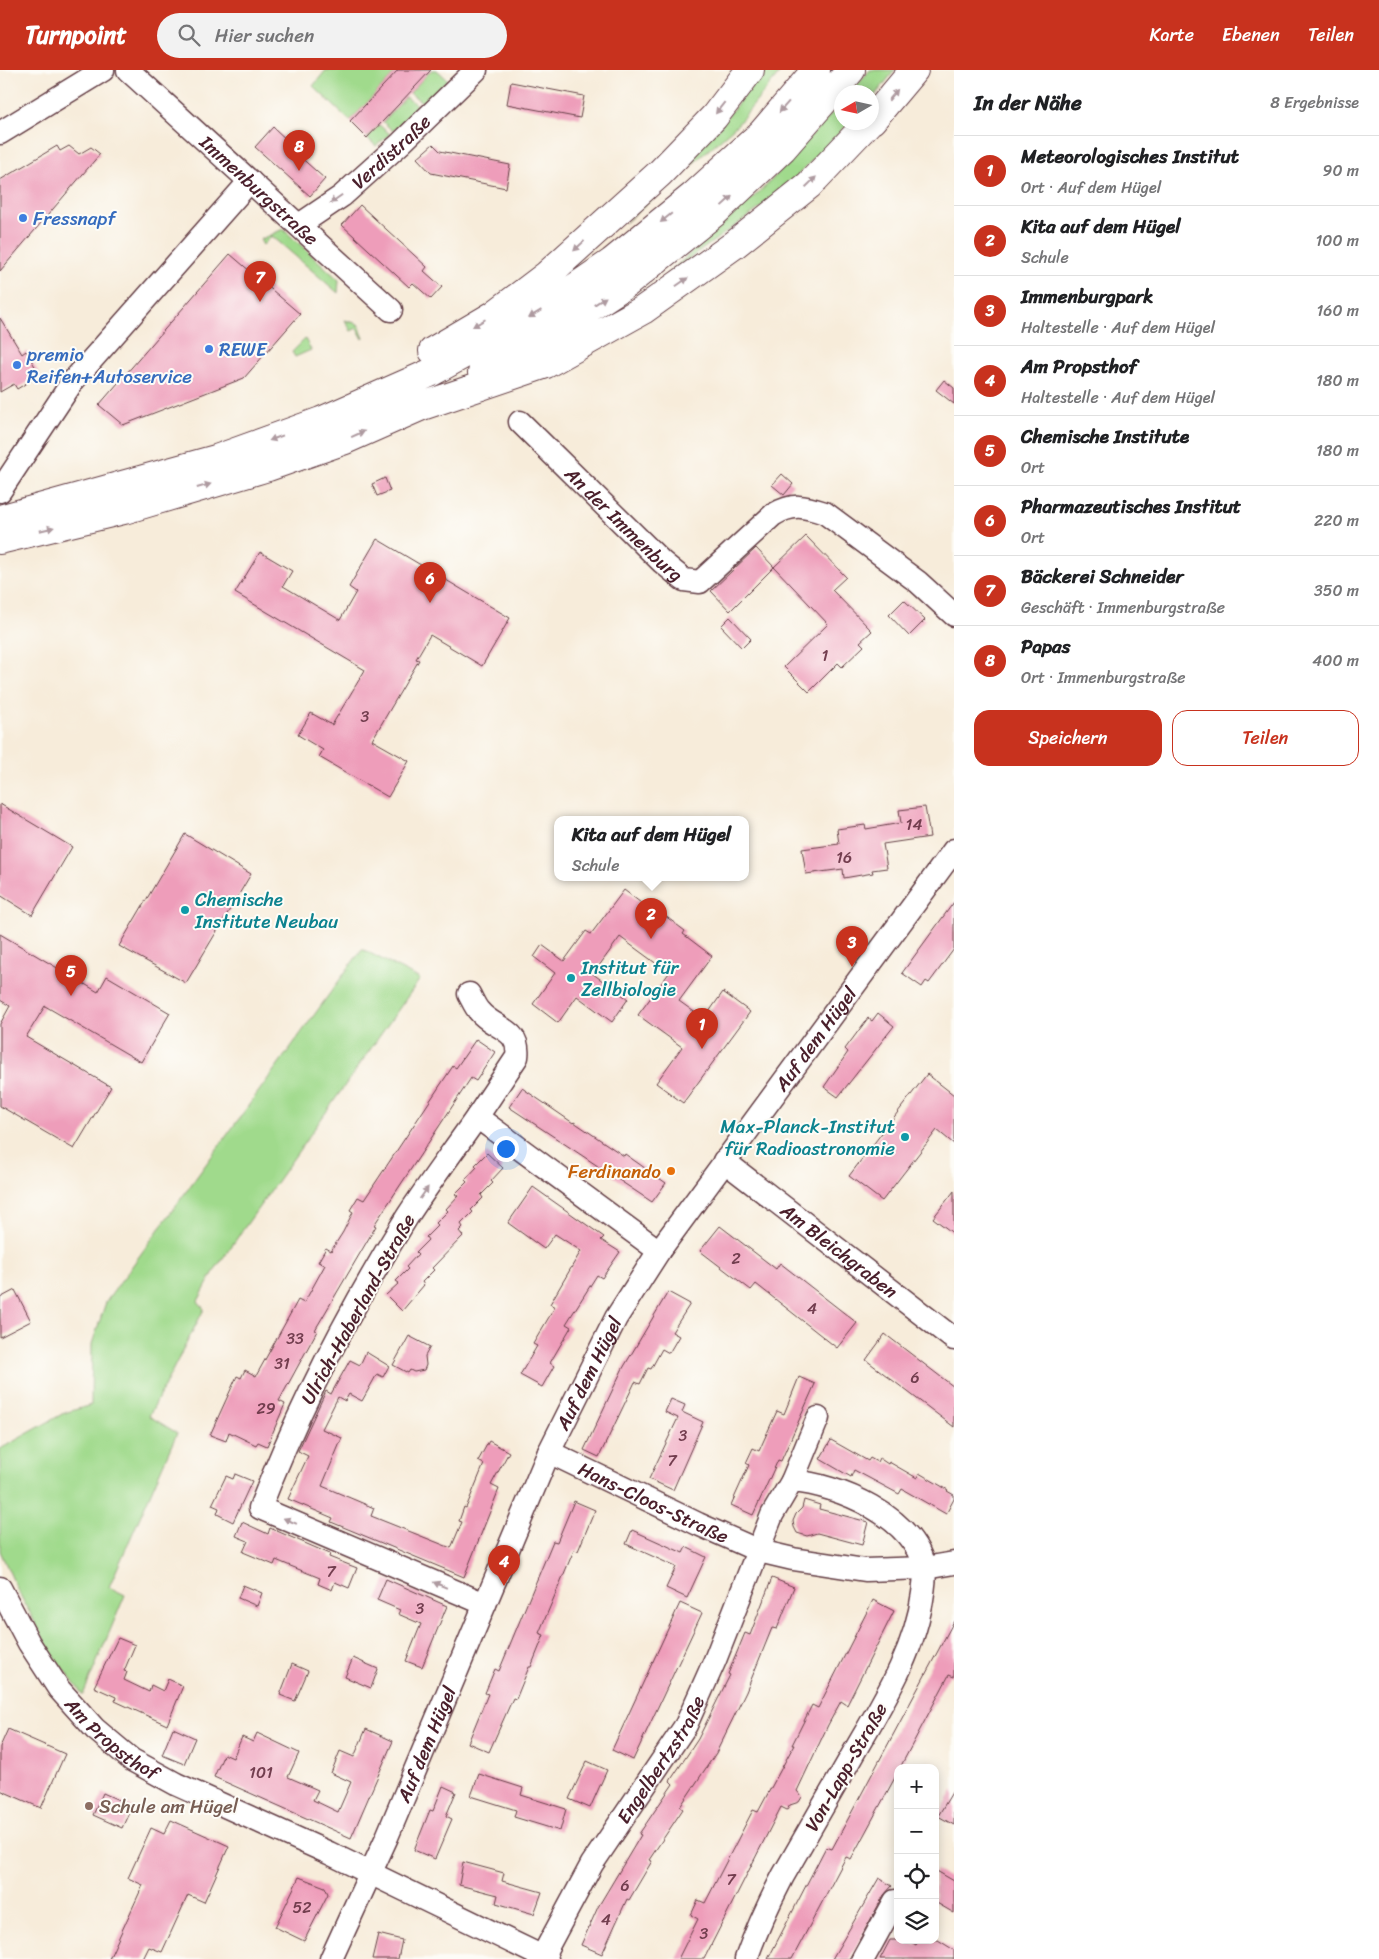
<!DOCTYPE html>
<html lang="de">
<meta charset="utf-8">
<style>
body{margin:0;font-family:Sriracha,sans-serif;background:#f2f2f2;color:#202124}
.controls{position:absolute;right:15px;bottom:15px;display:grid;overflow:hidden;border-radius:10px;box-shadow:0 2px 12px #0003}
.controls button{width:45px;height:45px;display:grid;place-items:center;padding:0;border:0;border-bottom:1px solid #e0e0e0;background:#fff;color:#202124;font:25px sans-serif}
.compass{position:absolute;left:834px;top:15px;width:45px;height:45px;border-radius:50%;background:#fff;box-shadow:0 2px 12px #0003;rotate:261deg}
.you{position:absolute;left:505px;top:1078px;width:18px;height:18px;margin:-12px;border:4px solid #fff;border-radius:50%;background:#1a73e8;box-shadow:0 0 0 8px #1a73e833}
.badge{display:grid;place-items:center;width:32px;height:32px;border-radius:50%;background:#c8321e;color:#fff;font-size:16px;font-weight:700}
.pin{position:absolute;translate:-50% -41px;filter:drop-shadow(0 1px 2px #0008)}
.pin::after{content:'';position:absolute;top:26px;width:18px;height:15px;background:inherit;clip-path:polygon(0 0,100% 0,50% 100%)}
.popup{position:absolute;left:554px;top:746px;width:195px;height:65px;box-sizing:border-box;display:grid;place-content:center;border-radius:10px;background:#fff;filter:drop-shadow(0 1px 4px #0005);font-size:16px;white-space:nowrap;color:#757577}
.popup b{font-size:19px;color:#202124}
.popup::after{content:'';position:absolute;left:50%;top:100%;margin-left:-10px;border:10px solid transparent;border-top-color:#fff}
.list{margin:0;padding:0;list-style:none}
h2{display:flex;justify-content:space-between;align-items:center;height:65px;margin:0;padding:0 20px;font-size:21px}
h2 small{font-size:16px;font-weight:400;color:#757577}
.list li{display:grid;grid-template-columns:32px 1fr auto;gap:15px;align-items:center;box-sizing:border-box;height:70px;padding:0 20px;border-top:1px solid #e0e0e0}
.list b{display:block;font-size:19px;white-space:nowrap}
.list p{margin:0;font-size:16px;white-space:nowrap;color:#757577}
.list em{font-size:16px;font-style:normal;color:#757577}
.actions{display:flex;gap:10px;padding:15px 20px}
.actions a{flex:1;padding:11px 0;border:1px solid #c8321e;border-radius:15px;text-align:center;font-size:18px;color:#c8321e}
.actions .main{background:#c8321e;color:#fff}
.icon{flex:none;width:28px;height:28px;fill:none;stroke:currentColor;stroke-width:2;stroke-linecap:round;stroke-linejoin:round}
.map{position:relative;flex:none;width:954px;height:1889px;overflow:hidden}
header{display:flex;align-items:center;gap:30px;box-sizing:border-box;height:70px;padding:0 25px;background:#c8321e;color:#fff}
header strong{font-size:24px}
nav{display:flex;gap:28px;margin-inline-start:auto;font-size:18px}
.search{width:350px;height:45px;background:#f2f2f2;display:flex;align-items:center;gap:12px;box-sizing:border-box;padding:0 18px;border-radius:28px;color:#757577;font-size:19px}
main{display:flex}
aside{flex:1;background:#fff}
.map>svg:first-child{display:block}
</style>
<header>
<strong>Turnpoint</strong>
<div class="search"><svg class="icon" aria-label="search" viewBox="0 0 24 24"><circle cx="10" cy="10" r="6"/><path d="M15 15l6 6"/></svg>Hier suchen</div>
<nav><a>Karte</a><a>Ebenen</a><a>Teilen</a></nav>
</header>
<main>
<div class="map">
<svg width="954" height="1889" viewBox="0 0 954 1889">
<rect width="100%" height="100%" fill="#fdfcf7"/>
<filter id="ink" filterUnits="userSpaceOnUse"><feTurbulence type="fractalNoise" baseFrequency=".02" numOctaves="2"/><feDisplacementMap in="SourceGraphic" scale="10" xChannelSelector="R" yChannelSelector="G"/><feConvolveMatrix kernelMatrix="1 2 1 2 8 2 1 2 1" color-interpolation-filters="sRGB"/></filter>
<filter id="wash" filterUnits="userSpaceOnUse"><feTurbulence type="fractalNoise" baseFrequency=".0096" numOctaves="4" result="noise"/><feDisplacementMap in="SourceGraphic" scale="20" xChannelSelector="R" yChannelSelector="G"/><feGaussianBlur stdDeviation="1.12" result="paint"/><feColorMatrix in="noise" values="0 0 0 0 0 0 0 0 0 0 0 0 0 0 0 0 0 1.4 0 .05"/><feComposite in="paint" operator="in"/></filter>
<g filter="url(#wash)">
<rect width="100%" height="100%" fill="#f7ecda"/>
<path fill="#a0da8c" stroke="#757c5c" d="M326,0H398L350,51L313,16Z
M431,0H437L448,10L423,33L410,23Z
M764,0H782L737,55L625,153L720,56Z
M870,0H895L872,29V22H851Z
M406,27L419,37L393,61L383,52Z
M841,33L842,52L849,53L777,126L666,205L768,114Z
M379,55L390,64L376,76L367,68Z
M283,159L339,210L338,223L272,166L263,175L260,170Z
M345,250L358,254L364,268L363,269L357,258L351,261Z
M305,269L311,280L295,287L292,282Z
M362,879L420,909L216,1198L198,1231L204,1239L149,1346L177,1363L109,1517L125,1525L83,1625L52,1584L17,1519L0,1481V1379L64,1343L91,1335L92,1274L106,1232Z"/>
<g id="blocks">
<path fill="#ee9dba" d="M398,0H431L367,68L350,51Z
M511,12L584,26L580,48L507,34Z
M273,57L291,74L289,77L325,109L310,126L255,77Z
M433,74L440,81L510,95L506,118L431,103L417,88Z
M57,76L60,81L69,76L79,84L91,77L100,84L0,201V110Z
M360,135L427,197L424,201L442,217L431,229L413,213L409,217L342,155Z
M230,184L300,244L244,308L123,355L99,335Z
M0,248L22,284L26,281L40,305L17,319L14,314L0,322Z
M944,310L954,318V334L936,320Z
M782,404L793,414L784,425L772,415Z
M385,408L390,421L377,426L372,414Z
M806,466L846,507L832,520L872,561L860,572L864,576L842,597L838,593L809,622L784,597L828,554L774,497Z
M377,469L510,548L482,596L430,565L416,589L419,590L372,670L409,691L388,727L319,687L323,680L298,665L311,643L332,655L365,600L235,523L260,482L292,501L283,516L340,550L356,522L349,517Z
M756,478L774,497L730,541L711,521Z
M904,530L925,550L909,566L889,545Z
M730,547L751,569L742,578L721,556Z
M0,734L72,777L32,845L0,825Z
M925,737L930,767L883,774L887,798L872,800L873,803L844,808L843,799L806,804L802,779L839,774L837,759L865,755L866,759L901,753L899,740Z
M185,764L251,804L186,913L119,876Z
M624,820L653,842L656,839L685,861L683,864L712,886L679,931L704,949L723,922L750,942L683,1033L656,1013L682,977L638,945L669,903L620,867L593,904L628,929L612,952L577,926L558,953L533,934L555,903L534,887L542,875L564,891L586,861L591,864Z
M954,832V879L929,913L926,911L922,917L902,903Z
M0,864L98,922L107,906L170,943L141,992L45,936L26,967L111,1017L74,1079L0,1036V954L10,936L0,930Z
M878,943L894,956L838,1027L824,1017L848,982L845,979L868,948L872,951Z
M476,969L495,982L476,1011L471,1008L374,1155L376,1156L315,1260L317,1261L279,1331L285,1334L267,1376L258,1372L256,1375L229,1362L226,1371L210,1365L237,1306L241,1308L245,1300L256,1306L298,1230L304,1233L325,1195L318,1192L326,1178L331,1181L343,1162L353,1142L350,1140L358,1127L364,1130L453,996L456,998Z
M927,1004L954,1025V1074L937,1060L882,1131L849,1106Z
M522,1018L573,1053L574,1052L624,1086L625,1084L666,1113L652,1132L509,1037Z
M487,1083L503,1098L491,1111L493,1113L481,1125L483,1128L471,1140L473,1142L461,1154L463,1157L459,1161L463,1166L432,1198L434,1200L422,1212L424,1215L402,1241L386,1225L399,1213L396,1211L408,1199L406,1197L418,1184L416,1182L428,1170L426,1167L438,1155L436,1153L448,1141L446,1139L458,1126L455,1124L467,1112L465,1110L477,1097L475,1095Z
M533,1117L604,1167L601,1170L620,1182L602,1208L597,1205L566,1254L571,1257L550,1293L554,1296L542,1317L520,1305L537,1276L533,1274L555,1237L550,1234L581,1181L555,1164L544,1179L508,1153Z
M954,1121V1164L933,1148Z
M720,1156L776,1199L780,1193L857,1253L837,1278L756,1214L751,1220L700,1181Z
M15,1220L31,1251L0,1267V1228Z
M668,1222L690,1234L672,1262L679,1266L669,1283L662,1279L651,1299L648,1298L640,1314L635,1312L599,1387L584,1380L622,1300Z
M885,1264L954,1317V1357L866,1290Z
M409,1266L430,1277L425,1286L426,1295L424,1300L414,1302L410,1300L408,1303L393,1295Z
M366,1282L389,1296L383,1307L377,1304L362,1331L349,1324L345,1331L338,1327L322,1359L342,1368L322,1416L374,1438L371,1446L451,1478L462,1452L459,1451L464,1437L466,1438L484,1394L478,1391L489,1371L509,1382L491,1415L499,1419L464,1507L331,1452L333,1448L288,1429L308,1386L298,1381L326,1321L331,1324L350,1290L360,1295Z
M799,1307L815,1314L781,1391L778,1390L753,1445L731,1435L749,1395L746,1393L753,1378L759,1381L777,1341L784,1344Z
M671,1329L685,1335L682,1342L703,1352L673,1420L649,1409L678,1348L665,1342Z
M831,1370L868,1391L870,1388L877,1392L879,1388L888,1394L889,1392L917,1408L919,1403L948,1420L947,1421L954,1425V1429L946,1444L902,1419L899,1424L854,1400L851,1407L820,1389Z
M235,1404L252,1411L233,1452L217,1444L219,1438L212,1435L226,1406L233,1409Z
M804,1430L820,1435L819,1439L868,1452L862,1475L817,1463L807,1466L797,1463L794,1457L793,1451L796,1444L802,1438Z
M574,1431L595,1440L578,1481L574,1480L539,1563L544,1565L531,1597H529L516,1629L513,1628L489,1682L468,1673L488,1624L485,1623L495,1599L499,1601L553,1471L557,1472Z
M242,1452L268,1464L270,1458L330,1484L329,1487L357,1498L349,1518L335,1512L332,1520L318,1514L320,1508L288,1495L276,1490L274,1495L243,1482L248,1471L236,1466Z
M632,1460L683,1483L686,1477L706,1487L687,1528L666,1518L676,1497L626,1474Z
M772,1508L794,1517L777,1559L772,1558L746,1622L716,1683L680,1737L683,1739L649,1790L652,1791L629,1830L627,1829L602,1884L581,1875L598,1837L641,1765L639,1764L673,1714L670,1711L698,1669L730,1605L728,1604L745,1563L750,1565Z
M386,1509L447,1536L422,1597L406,1591L421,1554L398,1544L400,1540L377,1530Z
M243,1515L262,1523L257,1536L238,1528Z
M873,1530L894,1541L847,1635L841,1631L828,1655L797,1721L802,1727L799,1732L790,1735L787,1740L781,1737L704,1889H678L698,1849L691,1845L698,1830L705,1833L753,1740L758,1742L794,1675H792L812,1635L818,1638Z
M680,1533L702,1543L633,1690L612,1680Z
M954,1551V1607L949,1605L904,1690L900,1698H898V1702L851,1789L846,1787L792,1889H768L826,1777L832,1779Z
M118,1568L135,1575L124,1601L127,1602L124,1610L149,1622L151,1615L163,1621L168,1609L183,1616L167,1655L115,1631L116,1627L94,1617Z
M353,1588L378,1599L371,1618L345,1607Z
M292,1594L308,1601L295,1631L280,1625Z
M173,1658L195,1668L184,1694L162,1685Z
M8,1659L65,1684L41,1738L0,1720V1677Z
M366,1659L393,1671L351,1768L214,1707L224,1684L233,1688L242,1667L253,1672L257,1663L299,1683L288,1707L318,1720L313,1730L338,1742L351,1712L331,1703L340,1681L354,1687Z
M587,1691L607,1700L590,1738L569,1729Z
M479,1704L523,1718L521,1725L566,1739L560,1761L514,1747L516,1740L471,1726Z
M443,1716L456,1722L446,1746L452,1749L435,1789L414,1780L430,1740L433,1741Z
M954,1719V1755L938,1746Z
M103,1723L132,1736L122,1758L93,1745Z
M171,1750L229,1776L204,1832L188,1825L162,1882L149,1877L143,1889H109L143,1815L128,1808L151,1758L164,1764Z
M463,1792L504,1803L502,1811L542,1822L534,1844L496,1833L498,1825L459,1815Z
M935,1800L954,1811V1843L935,1832Z
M299,1807L325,1817L328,1824L304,1871L275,1857Z
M879,1808L892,1816L884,1825L849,1889H832Z
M378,1864L402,1870L398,1889H372Z
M890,1870H908L916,1875L919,1870H938L954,1880V1889H880Z"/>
</g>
</g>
<g filter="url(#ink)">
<use href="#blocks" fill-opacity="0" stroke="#643e45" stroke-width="1"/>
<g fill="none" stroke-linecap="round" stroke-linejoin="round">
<g stroke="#643e45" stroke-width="25">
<g id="minor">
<path id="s1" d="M128,0L391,240"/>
<path d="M0,63L103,0"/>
<path id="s2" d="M299,155L342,126L401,73L476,0"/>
<path id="s3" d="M520,352L662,492L684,510L700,512L773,445C793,433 804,436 825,443L918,512L954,545"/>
<path d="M0,421L73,311L250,111"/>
<path d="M469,924C472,929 475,937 479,941C493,959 521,958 517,987L477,1047L659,1181"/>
<path d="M477,1047C454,1080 429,1113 407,1147C350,1239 299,1337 260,1438L485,1534"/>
<path id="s4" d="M724,1091L954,1269"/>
<path id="s5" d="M549,1382L698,1454L759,1481L793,1489L865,1500L925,1498L954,1493"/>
<path d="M792,1411L818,1348"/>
<path id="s6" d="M0,1518L29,1573L59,1619L95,1659L132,1690L176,1714L329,1783L547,1889"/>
<path id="s7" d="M542,1887L592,1794L686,1655L715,1590L772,1445L792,1411C839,1415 912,1446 924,1497C926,1505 924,1515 923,1523C915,1585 879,1638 849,1691C827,1730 805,1768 783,1806C769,1833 756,1861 746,1889"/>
<path id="s8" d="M331,1889L387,1767L549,1382L616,1248L659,1181L954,780"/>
<path d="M863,1889L895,1831"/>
</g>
</g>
<g stroke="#643e45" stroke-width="30">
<path id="highway" d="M872,50L914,0
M433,281L494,245L547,205L660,103L714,47L750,0
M482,303L534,274L626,214L714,143L783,78L851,0
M0,449L216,389L321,351L430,303L538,243L612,192L693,126L762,63L816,0
M0,470L124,440L268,397L345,370L422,336L546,294L643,240L734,175L809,115L869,52"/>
</g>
<use href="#minor" stroke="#fff" stroke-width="22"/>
<use href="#highway" stroke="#fff" stroke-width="28"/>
</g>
<defs><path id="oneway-solid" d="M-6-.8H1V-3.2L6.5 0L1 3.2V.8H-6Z" transform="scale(1.25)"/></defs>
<g fill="#ae9aa0">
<use href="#oneway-solid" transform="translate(893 25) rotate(-50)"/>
<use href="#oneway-solid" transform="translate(784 37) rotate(131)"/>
<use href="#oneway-solid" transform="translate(720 38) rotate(128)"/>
<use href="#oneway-solid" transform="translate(811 112) rotate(-44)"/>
<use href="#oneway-solid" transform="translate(336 129) rotate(145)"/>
<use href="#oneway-solid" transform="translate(727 131) rotate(-43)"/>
<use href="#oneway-solid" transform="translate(666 148) rotate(141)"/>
<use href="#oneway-solid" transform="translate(579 176) rotate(137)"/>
<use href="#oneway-solid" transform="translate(682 212) rotate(-35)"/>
<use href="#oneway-solid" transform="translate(600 231) rotate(-33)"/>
<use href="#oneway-solid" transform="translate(535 244) rotate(149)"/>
<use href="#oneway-solid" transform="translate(479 253) rotate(150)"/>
<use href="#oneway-solid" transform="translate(358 364) rotate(-24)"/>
<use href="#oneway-solid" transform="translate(276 368) rotate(159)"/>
<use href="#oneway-solid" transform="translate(204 416) rotate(-16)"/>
<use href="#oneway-solid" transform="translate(47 459) rotate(-14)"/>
<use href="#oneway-solid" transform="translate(424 1123) rotate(-55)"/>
<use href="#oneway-solid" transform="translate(290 1451) rotate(-157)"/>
<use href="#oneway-solid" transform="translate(440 1515) rotate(-157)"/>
</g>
</g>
<g fill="#3f7fe0" stroke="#fdfcf7" stroke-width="2">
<circle cx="23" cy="148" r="5"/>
<circle cx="209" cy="279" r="5"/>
<circle cx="17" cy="295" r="5"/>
</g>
<g fill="#0f9aa8" stroke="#fdfcf7" stroke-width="2">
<circle cx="185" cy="840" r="5"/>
<circle cx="571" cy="908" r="5"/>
<circle cx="905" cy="1067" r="5"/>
</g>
<circle fill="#e8710a" stroke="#fdfcf7" stroke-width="2" cx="671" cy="1101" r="5"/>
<circle fill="#8d6e63" stroke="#fdfcf7" stroke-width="2" cx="89" cy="1736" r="5"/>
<g text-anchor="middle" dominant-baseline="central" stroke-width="4" stroke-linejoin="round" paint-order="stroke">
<g font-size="16" fill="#733e4f">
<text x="825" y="585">1</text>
<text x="365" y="646">3</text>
<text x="914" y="754">14</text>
<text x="844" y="787">16</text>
<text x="736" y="1188">2</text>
<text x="812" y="1238">4</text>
<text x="295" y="1268">33</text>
<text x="282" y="1293">31</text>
<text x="915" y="1307">6</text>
<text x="266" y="1338">29</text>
<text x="683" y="1365">3</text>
<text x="672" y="1390">7</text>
<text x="331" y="1501">7</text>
<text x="420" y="1538">3</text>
<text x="261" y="1702">101</text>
<text x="731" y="1809">7</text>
<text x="625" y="1815">6</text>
<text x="302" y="1837">52</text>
<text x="606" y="1849">4</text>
<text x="704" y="1863">3</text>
</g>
<g font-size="19" fill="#4a1f2b" stroke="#fdfcf7">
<text stroke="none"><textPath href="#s2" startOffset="118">Verdistraße</textPath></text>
<text stroke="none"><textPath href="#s1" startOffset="178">Immenburgstraße</textPath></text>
<text stroke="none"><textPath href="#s3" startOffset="146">An der Immenburg</textPath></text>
<text stroke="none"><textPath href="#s8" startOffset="1045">Auf dem Hügel</textPath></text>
<text stroke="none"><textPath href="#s4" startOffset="146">Am Bleichgraben</textPath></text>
<text transform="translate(358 1239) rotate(-61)">Ulrich-Haberland-Straße</text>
<text stroke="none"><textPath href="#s8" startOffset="640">Auf dem Hügel</textPath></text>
<text stroke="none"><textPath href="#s5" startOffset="116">Hans-Cloos-Straße</textPath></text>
<text stroke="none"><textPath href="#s6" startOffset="190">Am Propsthof</textPath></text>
<text stroke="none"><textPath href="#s8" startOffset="235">Auf dem Hügel</textPath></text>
<text stroke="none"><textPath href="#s7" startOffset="231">Engelbertzstraße</textPath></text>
<text transform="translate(846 1697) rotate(-60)">Von-Lapp-Straße</text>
</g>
<g font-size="19" fill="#366cbe" stroke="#fdfcf7" text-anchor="start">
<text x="33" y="148">Fressnapf</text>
<text x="219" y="279">REWE</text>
<text x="27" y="284">premio<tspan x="27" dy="22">Reifen+Autoservice</tspan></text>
</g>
<g font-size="19" fill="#0d838f" stroke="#fdfcf7" text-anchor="start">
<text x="195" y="829">Chemische<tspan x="195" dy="22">Institute Neubau</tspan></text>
<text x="581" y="897">Institut für<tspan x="581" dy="22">Zellbiologie</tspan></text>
<text x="895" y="1056" text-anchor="end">Max-Planck-Institut<tspan x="895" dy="22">für Radioastronomie</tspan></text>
</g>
<g font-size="19" fill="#c56008" stroke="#fdfcf7" text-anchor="end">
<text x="661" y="1101">Ferdinando</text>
</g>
<g font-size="19" fill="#785e54" stroke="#fdfcf7" text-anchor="start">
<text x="99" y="1736">Schule am Hügel</text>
</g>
</g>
</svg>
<div class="controls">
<button>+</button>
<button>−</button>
<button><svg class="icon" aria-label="locate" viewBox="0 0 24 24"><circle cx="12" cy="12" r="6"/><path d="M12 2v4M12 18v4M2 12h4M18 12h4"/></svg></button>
<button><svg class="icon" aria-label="layers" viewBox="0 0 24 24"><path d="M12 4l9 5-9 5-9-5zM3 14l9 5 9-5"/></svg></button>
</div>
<svg class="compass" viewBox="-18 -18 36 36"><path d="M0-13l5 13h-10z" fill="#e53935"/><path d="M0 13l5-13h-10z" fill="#757577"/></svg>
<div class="you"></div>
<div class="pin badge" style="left:702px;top:979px">1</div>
<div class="pin badge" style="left:651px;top:869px">2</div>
<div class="popup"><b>Kita auf dem Hügel</b>Schule</div>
<div class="pin badge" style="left:852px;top:897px">3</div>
<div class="pin badge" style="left:504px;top:1516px">4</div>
<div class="pin badge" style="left:71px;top:926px">5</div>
<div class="pin badge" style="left:430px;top:533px">6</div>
<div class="pin badge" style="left:260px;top:232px">7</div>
<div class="pin badge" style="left:299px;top:101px">8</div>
</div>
<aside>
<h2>In der Nähe<small>8 Ergebnisse</small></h2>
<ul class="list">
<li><span class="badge">1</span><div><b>Meteorologisches Institut</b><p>Ort · Auf dem Hügel</p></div><em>90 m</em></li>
<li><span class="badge">2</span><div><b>Kita auf dem Hügel</b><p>Schule</p></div><em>100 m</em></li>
<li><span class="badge">3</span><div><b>Immenburgpark</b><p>Haltestelle · Auf dem Hügel</p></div><em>160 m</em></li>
<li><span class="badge">4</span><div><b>Am Propsthof</b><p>Haltestelle · Auf dem Hügel</p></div><em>180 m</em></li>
<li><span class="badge">5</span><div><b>Chemische Institute</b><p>Ort</p></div><em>180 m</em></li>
<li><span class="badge">6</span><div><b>Pharmazeutisches Institut</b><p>Ort</p></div><em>220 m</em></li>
<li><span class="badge">7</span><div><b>Bäckerei Schneider</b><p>Geschäft · Immenburgstraße</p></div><em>350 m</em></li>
<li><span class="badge">8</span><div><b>Papas</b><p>Ort · Immenburgstraße</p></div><em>400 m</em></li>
</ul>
<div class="actions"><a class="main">Speichern</a><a>Teilen</a></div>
</aside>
</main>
